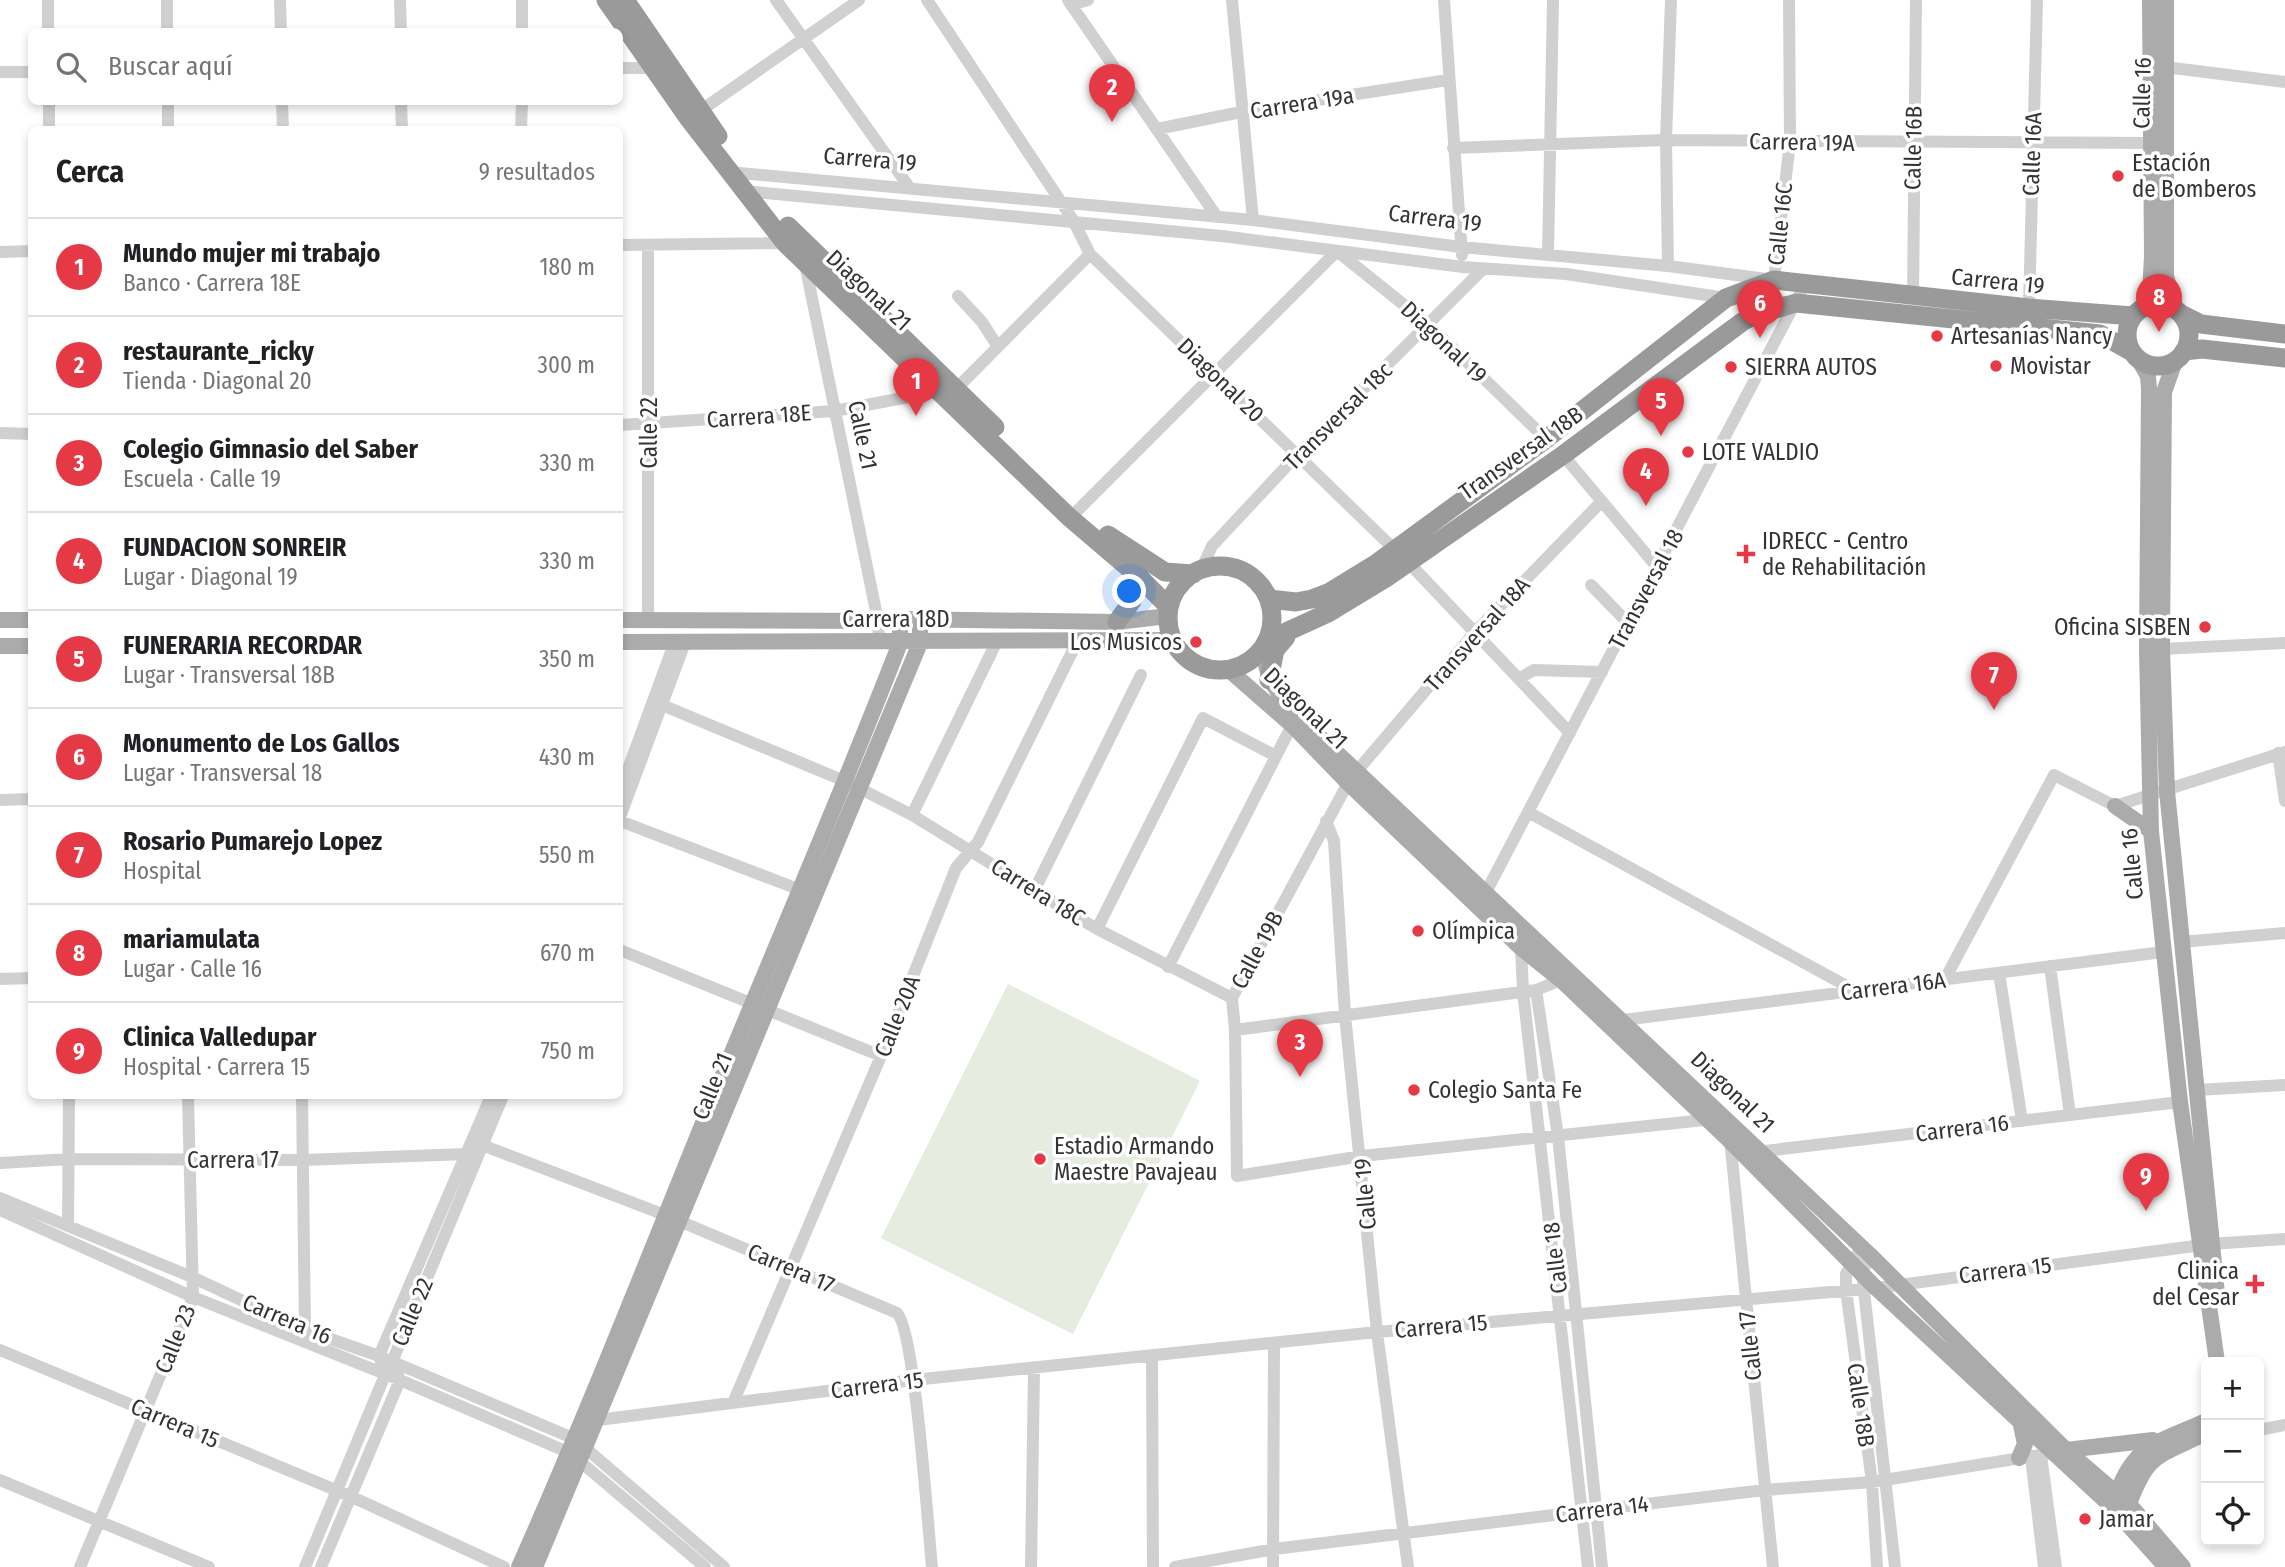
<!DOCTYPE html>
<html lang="es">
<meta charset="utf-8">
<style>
body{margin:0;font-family:"Fira Sans Condensed",sans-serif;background:#f6f6f6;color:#202124}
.controls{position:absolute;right:21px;bottom:21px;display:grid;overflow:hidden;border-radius:10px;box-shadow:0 4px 10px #0003}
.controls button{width:63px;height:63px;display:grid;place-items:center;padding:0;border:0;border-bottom:2px solid #e0e0e0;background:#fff;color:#202124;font:35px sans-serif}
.you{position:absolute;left:1130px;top:592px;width:24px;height:24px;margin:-18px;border:5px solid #fff;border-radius:50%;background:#1a73e8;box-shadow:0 0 0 10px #1a73e833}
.badge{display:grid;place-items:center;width:46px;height:46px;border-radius:50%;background:#e63946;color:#fff;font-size:23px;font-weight:700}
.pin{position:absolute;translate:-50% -58px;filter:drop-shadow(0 2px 4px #0008)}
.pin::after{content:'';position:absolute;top:37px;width:24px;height:21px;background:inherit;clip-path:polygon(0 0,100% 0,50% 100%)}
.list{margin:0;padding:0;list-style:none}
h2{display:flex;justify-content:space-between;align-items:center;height:91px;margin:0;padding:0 28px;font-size:30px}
h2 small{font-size:23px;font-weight:400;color:#757577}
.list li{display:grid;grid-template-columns:46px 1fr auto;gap:21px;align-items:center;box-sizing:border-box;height:98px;padding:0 28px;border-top:2px solid #e0e0e0}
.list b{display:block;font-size:26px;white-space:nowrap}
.list p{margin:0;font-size:23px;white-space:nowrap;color:#757577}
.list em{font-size:23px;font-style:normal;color:#757577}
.icon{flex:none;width:38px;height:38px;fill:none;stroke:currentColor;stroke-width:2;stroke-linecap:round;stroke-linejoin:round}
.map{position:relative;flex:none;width:2285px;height:1567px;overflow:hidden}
.search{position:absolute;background:#fff;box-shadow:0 4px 10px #0003;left:28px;top:28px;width:595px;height:77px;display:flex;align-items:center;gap:18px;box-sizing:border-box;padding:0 24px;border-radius:10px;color:#757577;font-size:26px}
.panel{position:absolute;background:#fff;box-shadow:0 4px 10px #0003;left:28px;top:126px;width:595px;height:973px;border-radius:10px}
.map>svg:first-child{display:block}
</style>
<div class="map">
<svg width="2285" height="1567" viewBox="0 0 2285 1567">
<rect width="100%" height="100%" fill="#fff"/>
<path fill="#e6ecdf" d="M1008,984L1200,1081L1073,1334L881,1238Z"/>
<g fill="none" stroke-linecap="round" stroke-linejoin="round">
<path stroke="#d0d0d0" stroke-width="12" d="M48,0V32
M167,0V32
M280,0L281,32
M400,0L401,32
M522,0V32
M776,0L909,187
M927,0L1073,220L1090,254L1395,550
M1068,0L1217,217
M1232,0L1253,220
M1444,0L1462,255
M1071,5L1088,0
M2165,67L2285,82
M620,68H655
M0,72H32
M49,102V130
M168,102V130
M282,102L283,130
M401,102L402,130
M700,111L859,0
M1157,129L1241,112L1448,80
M521,130L522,102
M1453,148L1666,140L2150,143
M729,172L1253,220L1461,247L1668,266L1774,280L1790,142L1789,0
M744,191L1222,236L1463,267L1566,274L1726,298L1784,302
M620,245L785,243
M648,245V622
M0,252L32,251
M1548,254L1553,0
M805,264L878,621L879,643
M1668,266L1666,140L1671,0
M958,296L982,322L998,347
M1913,297L1916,0
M2029,308L2037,0
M620,425L834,411L957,388L1090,254
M0,433L32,434
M1563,455L1657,567
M1078,510L1337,251L1429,325L1546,439
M1408,562L1570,733
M1201,570L1212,546L1297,455L1483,269
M1591,585L1628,623
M2162,649L2285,643
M1520,678L1534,670L1602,672
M662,705L847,782L912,815L1097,929L1232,998
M2278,753L2285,801
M1357,771L1476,631L1602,501
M1348,783L1232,998L1235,1030L1237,1176L1362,1156L1714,1119
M620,791L675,641
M0,800L32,799
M1528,812L1854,990
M912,815L997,641
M620,817L686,640
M620,821L806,892
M1326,821L1334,841L1345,1015L1377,1332L1408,1567
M1034,891L1141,675
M1485,894L1805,284
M1097,929L1203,718L1276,756
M2181,942L2285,933
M1521,948L1523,991L1588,1567
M620,950L881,1056
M2050,966L2070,1115
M1168,967L1292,725
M1999,973L2022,1121
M0,979L32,978
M1945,979L2054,775L2115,806L2285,752
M1536,990L1558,1136L1602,1567
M1623,1020L2163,952
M1235,1030L1536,990L1561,980
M2197,1090L2285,1085
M302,1096L305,1330
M1730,1139L1773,1567
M482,1145L665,1215L897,1313C915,1330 928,1529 932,1567
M1756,1152L2180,1102
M0,1163L69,1159L304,1160L466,1154
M0,1198L192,1277L305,1330L379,1356L575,1439L724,1567
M0,1210L193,1297L400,1380L570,1453L705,1567
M68,1226L69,1096
M1861,1248L1846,1274V1290L1872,1482L1877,1567
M1870,1255L1862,1273L1895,1567
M0,1350L350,1496L504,1567
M1152,1356L1153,1567
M733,1403L881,1056L956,868L978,842L1078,640
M598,1420L913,1380L1377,1332L1876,1288L2210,1244L2285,1239
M2259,1430L2285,1425
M2041,1455L2056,1567
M2031,1457L2044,1567
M0,1480L209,1567
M80,1567L193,1297L188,1096
M305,1567L385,1375L379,1356L491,1096
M321,1567L400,1380L392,1362L503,1096
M1031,1567L1034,1370
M1175,1567L1274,1549L1595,1510L1765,1490L1872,1482L2052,1453
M1273,1567L1274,1344"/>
<path stroke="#ababab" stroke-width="16" d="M2166,0V276L2176,310
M2141,309L2150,292L2152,256L2150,0
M2139,360L2148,376L2149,389L2147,649L2151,831L2180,1102L2217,1362
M2175,361L2164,392L2162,649L2167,791L2217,1294
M0,620H32
M620,620L878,621L900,619L1117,622L1168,616
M620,642L1173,640
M0,646H32
M1264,647C1264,688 1292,708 1319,736L1870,1255L2066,1450L2129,1504L2183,1567
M1229,670L1292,725L1348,783L1521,948L1561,980L1730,1141L1876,1288L2112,1507L2166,1567
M2115,806L2151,831
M2066,1450L2153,1440
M2019,1458L2025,1444L2021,1425
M2114,1502C2132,1444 2157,1443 2206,1421
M2125,1513C2149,1453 2150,1460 2206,1433
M519,1567C585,1419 644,1268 705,1118C770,959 838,803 900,643V619
M535,1567L920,643V619"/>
<path stroke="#9a9a9a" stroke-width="19" d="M606,0L689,119L785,243L1069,517L1137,575L1169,607
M625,0L718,136
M788,226L995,427
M2127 335a31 31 0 1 1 62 0a31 31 0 1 1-62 0Z
M2181,314L2201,324L2285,334
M2184,351L2202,349L2285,358
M1108,535L1165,572L1193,574
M1168 618a52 52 0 1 1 104 0a52 52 0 1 1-104 0Z
M1269,599L1296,602L1312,599L1328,593L1377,563L1546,439L1726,298L1774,280L2029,308L2133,316
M1117,622L1132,601L1137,575
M1270,636L1284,633L1330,612L1386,578L1563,455L1742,322L1755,315L1796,303L2100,334L2132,352
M1269,680L1275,650L1286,637"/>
</g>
<g fill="#e63946" stroke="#fff" stroke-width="2.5">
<circle cx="2118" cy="176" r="7"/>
<circle cx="1937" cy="336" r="7"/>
<circle cx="1996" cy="366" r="7"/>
<circle cx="1731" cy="367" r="7"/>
<circle cx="1688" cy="452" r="7"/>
<path d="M1742.5 543.5h7v7h7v7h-7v7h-7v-7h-7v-7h7z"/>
<circle cx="2205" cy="627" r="7"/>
<circle cx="1196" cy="642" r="7"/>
<circle cx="1418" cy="931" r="7"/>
<circle cx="1414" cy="1090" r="7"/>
<circle cx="1040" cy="1159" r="7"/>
<path d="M2251.5 1273.5h7v7h7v7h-7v7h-7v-7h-7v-7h7z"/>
<circle cx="2085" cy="1519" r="7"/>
</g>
<g text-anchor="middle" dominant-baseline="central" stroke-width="7" stroke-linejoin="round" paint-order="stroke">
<g font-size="23" fill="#333" stroke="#fff">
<text transform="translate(2142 93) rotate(-89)">Calle 16</text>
<text transform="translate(1302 103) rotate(-9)">Carrera 19a</text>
<text transform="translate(1802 142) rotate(1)">Carrera 19A</text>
<text transform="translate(1913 148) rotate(-89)">Calle 16B</text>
<text transform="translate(2032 154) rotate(-88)">Calle 16A</text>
<text transform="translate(870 159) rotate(5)">Carrera 19</text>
<text transform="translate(1435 218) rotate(7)">Carrera 19</text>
<text transform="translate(1780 224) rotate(-84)">Calle 16C</text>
<text transform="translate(1998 281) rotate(6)">Carrera 19</text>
<text transform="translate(869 290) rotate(43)">Diagonal 21</text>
<text transform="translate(1444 342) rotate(43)">Diagonal 19</text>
<text transform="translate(1221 380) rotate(44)">Diagonal 20</text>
<text transform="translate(759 416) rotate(-4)">Carrera 18E</text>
<text transform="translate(1338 416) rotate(-45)">Transversal 18c</text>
<text transform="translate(649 433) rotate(-90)">Calle 22</text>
<text transform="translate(863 435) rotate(78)">Calle 21</text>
<text transform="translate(1521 453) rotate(-35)">Transversal 18B</text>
<text transform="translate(1646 589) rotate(-62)">Transversal 18</text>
<text x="896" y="619">Carrera 18D</text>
<text transform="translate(1477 634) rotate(-48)">Transversal 18A</text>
<text transform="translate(1306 708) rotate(44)">Diagonal 21</text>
<text transform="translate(2132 864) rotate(-95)">Calle 16</text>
<text transform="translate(1038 892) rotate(32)">Carrera 18C</text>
<text transform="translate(1257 950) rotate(-62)">Calle 19B</text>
<text transform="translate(1893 986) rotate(-7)">Carrera 16A</text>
<text transform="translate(897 1016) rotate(-68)">Calle 20A</text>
<text transform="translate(712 1086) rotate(-68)">Calle 21</text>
<text transform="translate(1733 1092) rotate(44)">Diagonal 21</text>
<text transform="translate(1962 1128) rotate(-7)">Carrera 16</text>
<text x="233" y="1160">Carrera 17</text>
<text transform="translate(1365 1194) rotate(-95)">Calle 19</text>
<text transform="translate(1555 1258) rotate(-97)">Calle 18</text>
<text transform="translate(791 1268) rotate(23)">Carrera 17</text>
<text transform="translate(2005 1270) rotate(-7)">Carrera 15</text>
<text transform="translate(412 1312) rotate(-67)">Calle 22</text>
<text transform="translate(287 1319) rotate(23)">Carrera 16</text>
<text transform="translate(1441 1326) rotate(-5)">Carrera 15</text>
<text transform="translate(175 1339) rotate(-68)">Calle 23</text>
<text transform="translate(1750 1346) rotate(-96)">Calle 17</text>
<text transform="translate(877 1385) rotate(-7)">Carrera 15</text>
<text transform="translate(1861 1405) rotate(82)">Calle 18B</text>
<text transform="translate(175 1423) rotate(23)">Carrera 15</text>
<text transform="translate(1602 1509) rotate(-7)">Carrera 14</text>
</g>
<g font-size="23" fill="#333" stroke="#fff" text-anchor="start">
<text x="2132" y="163">Estación<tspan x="2132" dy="26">de Bomberos</tspan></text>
<text x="1951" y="336">Artesanías Nancy</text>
<text x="2010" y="366">Movistar</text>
<text x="1745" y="367">SIERRA AUTOS</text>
<text x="1702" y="452">LOTE VALDIO</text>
<text x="1762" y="541">IDRECC - Centro<tspan x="1762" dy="26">de Rehabilitación</tspan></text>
<text x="2191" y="627" text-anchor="end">Oficina SISBEN</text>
<text x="1182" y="642" text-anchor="end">Los Musicos</text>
<text x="1432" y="931">Olímpica</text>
<text x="1428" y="1090">Colegio Santa Fe</text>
<text x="1054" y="1146">Estadio Armando<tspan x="1054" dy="26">Maestre Pavajeau</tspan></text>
<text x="2239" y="1271" text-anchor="end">Clinica<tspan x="2239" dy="26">del Cesar</tspan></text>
<text x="2099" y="1519">Jamar</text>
</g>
</g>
</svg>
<div class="controls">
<button>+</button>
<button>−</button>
<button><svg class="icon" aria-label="locate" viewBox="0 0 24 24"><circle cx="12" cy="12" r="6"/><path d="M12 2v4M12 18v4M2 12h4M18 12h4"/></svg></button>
</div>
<div class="you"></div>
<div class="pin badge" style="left:916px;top:416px">1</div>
<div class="pin badge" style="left:1112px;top:122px">2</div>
<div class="pin badge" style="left:1300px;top:1077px">3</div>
<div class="pin badge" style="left:1646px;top:506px">4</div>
<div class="pin badge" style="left:1661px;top:436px">5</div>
<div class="pin badge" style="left:1760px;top:338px">6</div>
<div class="pin badge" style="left:1994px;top:710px">7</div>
<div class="pin badge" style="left:2159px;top:332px">8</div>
<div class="pin badge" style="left:2146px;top:1211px">9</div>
<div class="search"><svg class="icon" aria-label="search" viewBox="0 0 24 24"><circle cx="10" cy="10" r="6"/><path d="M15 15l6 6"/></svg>Buscar aquí</div>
<section class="panel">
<h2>Cerca<small>9 resultados</small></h2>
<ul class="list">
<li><span class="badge">1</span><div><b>Mundo mujer mi trabajo</b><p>Banco · Carrera 18E</p></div><em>180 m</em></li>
<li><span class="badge">2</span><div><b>restaurante_ricky</b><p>Tienda · Diagonal 20</p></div><em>300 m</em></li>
<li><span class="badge">3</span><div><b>Colegio Gimnasio del Saber</b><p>Escuela · Calle 19</p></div><em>330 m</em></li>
<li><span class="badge">4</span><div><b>FUNDACION SONREIR</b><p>Lugar · Diagonal 19</p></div><em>330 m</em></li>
<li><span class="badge">5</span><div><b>FUNERARIA RECORDAR</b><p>Lugar · Transversal 18B</p></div><em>350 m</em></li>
<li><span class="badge">6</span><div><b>Monumento de Los Gallos</b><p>Lugar · Transversal 18</p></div><em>430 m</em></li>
<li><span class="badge">7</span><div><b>Rosario Pumarejo Lopez</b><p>Hospital</p></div><em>550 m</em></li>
<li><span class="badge">8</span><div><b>mariamulata</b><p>Lugar · Calle 16</p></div><em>670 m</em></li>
<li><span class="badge">9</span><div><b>Clinica Valledupar</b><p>Hospital · Carrera 15</p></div><em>750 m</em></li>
</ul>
</section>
</div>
